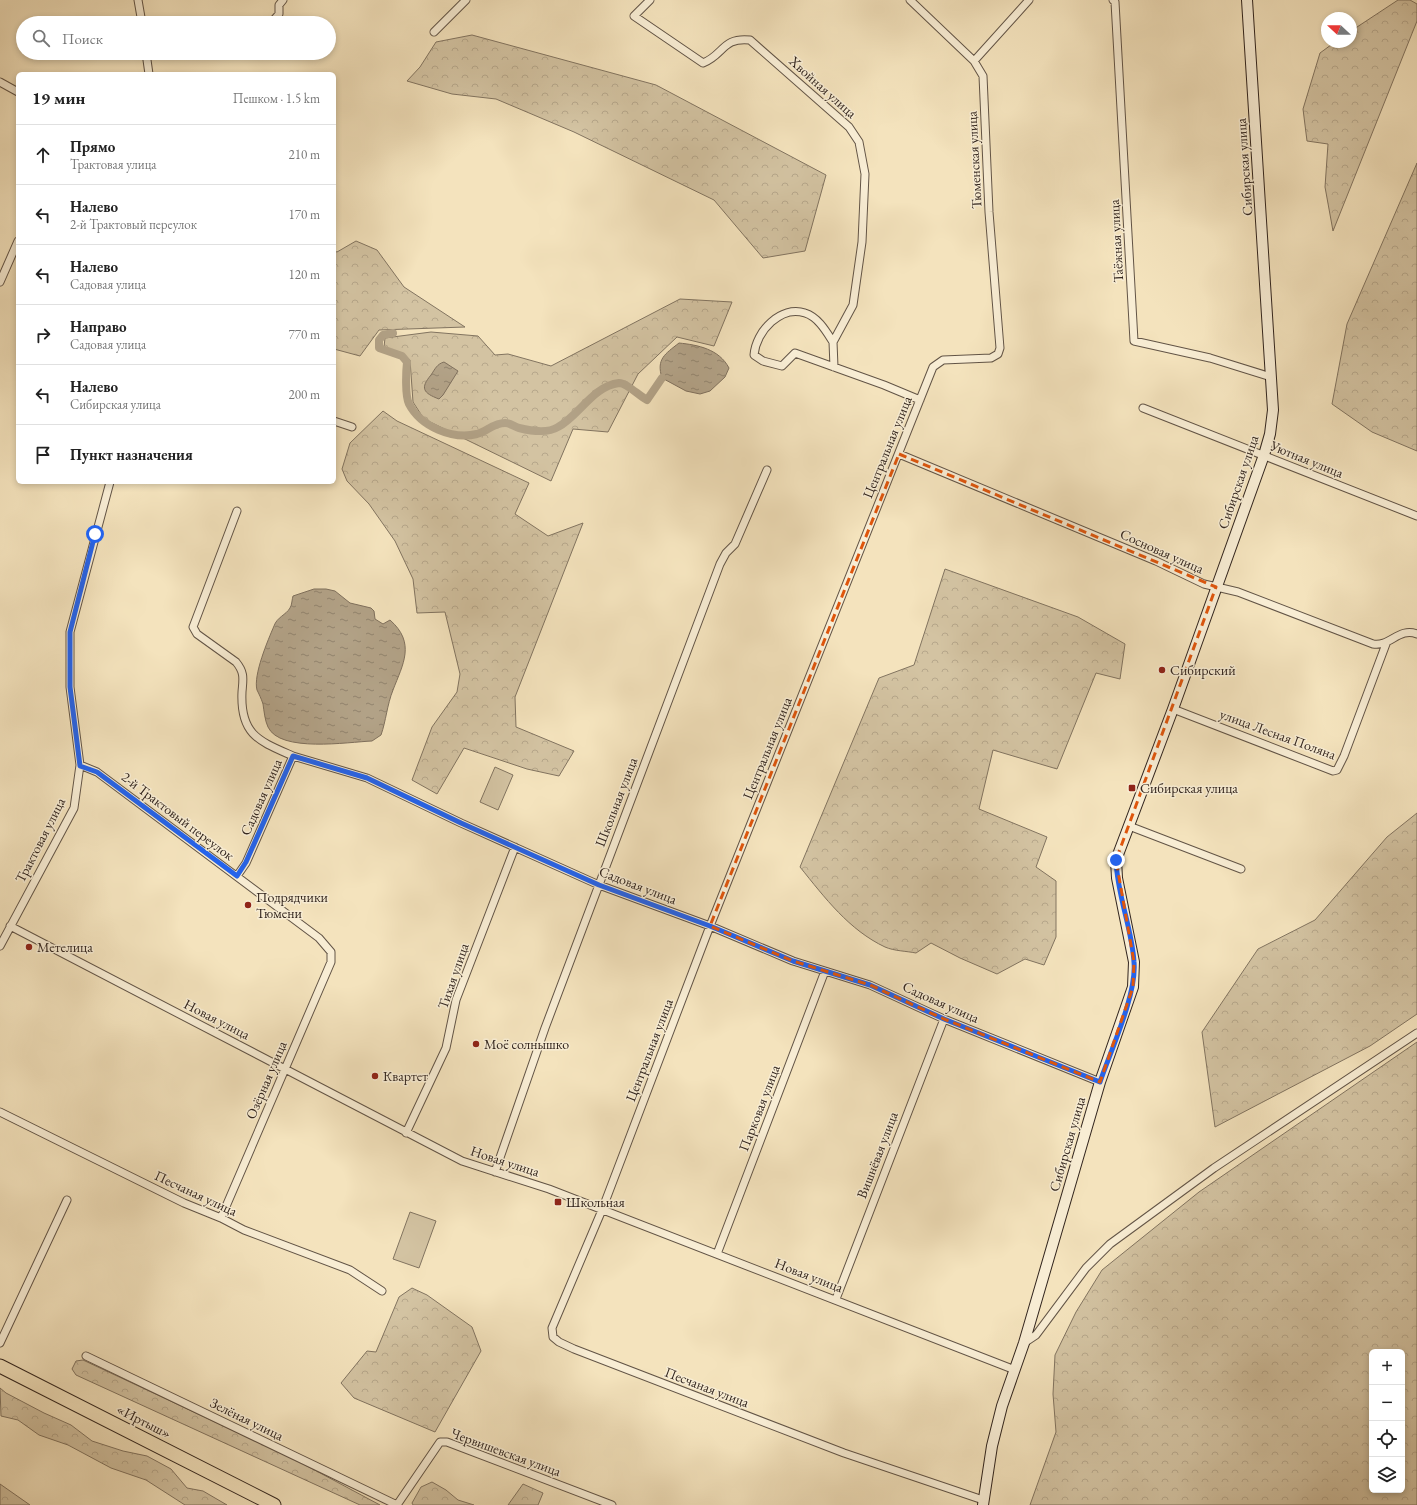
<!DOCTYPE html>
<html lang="ru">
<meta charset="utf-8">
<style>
body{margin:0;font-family:"EB Garamond",serif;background:#f2f2f2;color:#222}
.controls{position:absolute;right:12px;bottom:12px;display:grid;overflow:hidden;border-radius:6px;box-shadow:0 2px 6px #0003}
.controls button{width:36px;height:36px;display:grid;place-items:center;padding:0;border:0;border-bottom:1px solid #e0e0e0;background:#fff;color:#222;font:20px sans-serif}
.compass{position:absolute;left:1321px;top:12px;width:36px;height:36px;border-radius:50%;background:#fff;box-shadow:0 2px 6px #0003;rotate:292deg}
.stop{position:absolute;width:12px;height:12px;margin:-9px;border:3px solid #2563eb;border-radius:50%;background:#fff}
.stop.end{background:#2563eb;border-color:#fff;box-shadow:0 1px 4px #0008}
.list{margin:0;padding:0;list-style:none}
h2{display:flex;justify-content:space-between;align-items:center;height:52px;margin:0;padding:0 16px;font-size:17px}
h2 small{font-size:13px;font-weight:400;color:#767676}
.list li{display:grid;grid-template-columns:26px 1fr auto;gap:12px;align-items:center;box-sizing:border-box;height:60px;padding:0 16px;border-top:1px solid #e0e0e0}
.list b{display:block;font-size:15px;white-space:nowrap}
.list p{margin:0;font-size:13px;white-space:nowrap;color:#767676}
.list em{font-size:13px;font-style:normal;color:#767676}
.icon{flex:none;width:22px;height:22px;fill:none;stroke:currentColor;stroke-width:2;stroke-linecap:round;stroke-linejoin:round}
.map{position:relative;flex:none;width:1417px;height:1505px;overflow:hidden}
.search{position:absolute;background:#fff;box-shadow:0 2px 6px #0003;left:16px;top:16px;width:320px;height:44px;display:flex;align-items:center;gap:10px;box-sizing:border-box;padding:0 14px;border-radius:22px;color:#767676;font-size:15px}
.panel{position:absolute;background:#fff;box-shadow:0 2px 6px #0003;left:16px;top:72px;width:320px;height:412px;border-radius:6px}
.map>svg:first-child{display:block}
</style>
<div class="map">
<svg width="1417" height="1505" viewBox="0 0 1417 1505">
<defs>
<pattern id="forest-crowns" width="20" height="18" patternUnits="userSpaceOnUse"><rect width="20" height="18" fill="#d3c3a2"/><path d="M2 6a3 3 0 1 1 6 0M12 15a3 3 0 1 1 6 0" fill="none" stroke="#b6a78b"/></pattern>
<pattern id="water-ripples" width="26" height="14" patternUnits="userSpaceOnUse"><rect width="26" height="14" fill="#b2a287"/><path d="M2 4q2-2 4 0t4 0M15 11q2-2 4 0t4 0" fill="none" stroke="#91846e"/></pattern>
</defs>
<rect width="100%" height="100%" fill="#f4e3bd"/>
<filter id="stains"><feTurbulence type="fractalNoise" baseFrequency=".005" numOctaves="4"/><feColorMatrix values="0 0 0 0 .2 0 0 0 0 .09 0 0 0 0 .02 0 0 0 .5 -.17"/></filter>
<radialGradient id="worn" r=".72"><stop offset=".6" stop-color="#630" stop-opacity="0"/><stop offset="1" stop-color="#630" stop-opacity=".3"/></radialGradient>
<path fill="url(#forest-crowns)" stroke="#827460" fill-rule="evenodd" d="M1398,0H1410L1417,4V21L1333,231L1325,187L1328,144L1307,141L1303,109L1320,53L1335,42H1351V31Z
M472,35L656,85L826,175L805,251L763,258L714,200L574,132L496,99L452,94L407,81L420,67L436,42Z
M1417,163V451L1372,432L1332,404L1347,324Z
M356,241L377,250L404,287L465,327L379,330L360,356L334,349V251L337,252Z
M680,299L732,302L714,346L677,337L638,374L608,432L573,429L551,481L424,419L413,402L410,360L384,347L385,338L431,332L478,336L495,355L508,354L551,366Z
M383,411L397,421L529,483L515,514L548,536L583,523L515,697L516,727L574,751L559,776L527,769L464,748L437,794L412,780L432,727L457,692L460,674L445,612L417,613L413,579L395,541L369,504L347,481L342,469L350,443Z
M945,569L1078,617L1125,644L1120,679L1096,673L1057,769L993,750L979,809L1047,837L1036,867L1056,881V937L1044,965L1025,959L997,974L960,958L931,943L916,953C906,951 894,951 885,947C849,930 825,898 800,867L879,678L914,665Z
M1417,813V1014L1370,1046L1215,1127L1202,1032L1258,949L1315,920L1387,837Z
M1417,1042V1505H1030L1056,1432L1053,1394L1055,1355L1076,1312L1102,1270L1199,1192ZM1372,1352H1402V1490H1372Z
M412,1288L427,1295L472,1327L481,1351L435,1432L354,1398L341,1383L367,1351L376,1352L399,1297Z
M83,1360L294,1459L380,1505H360L76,1375L72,1369L76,1361Z
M0,1388L6,1393L44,1413L71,1425L92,1441L123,1451L147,1456L171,1469L187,1488L203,1491L227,1505H185L146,1480L111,1468L68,1445L39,1435L18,1420L1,1416Z
M432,1482L446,1490L458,1500L474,1505H413L412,1503L421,1487Z
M0,1484L30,1505H0Z
M523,1484L543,1493L538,1505H508Z"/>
<path fill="#d3c3a2" stroke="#827460" d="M495,767L513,775L498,810L480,802Z
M410,1212L436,1221L419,1268L393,1259Z"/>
<path fill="url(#water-ripples)" stroke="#7f705d" d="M679,343C698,345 719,349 729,368L725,377L710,391L700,394L686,391L662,378C656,359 665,354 679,343Z
M444,362L458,371L443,395L439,399C423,393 420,388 431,375C435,369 437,364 444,362Z
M314,589H326L335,591L350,603L371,608L374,611L375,619L383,624L390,620C416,643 403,664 393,690C387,705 386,721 381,735L372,741C348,742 280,753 268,727C265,721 264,711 263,704C261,698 259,694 257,690C253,675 268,640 274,626C277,617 286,615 290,608C292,605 292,599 293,596Z"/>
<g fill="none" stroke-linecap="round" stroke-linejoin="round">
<path stroke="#b2a287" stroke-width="8" d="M393,333L383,335L379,340V348L402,356L407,362C406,372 405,396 409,404C421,427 453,440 477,434C487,431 494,423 505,423C510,423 515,427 519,428C531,431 547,434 558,427C579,416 593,386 619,383C627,383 638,395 647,400L662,378"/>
<g stroke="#625446" stroke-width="9">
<path id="street" d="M138,0L142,23
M650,0L634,16L703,63C724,55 722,37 750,40L849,127L859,142L865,174L862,242L853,305L833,342L834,367
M910,0L974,61L983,76L989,212L1000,348L998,354L991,358L943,360L933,367L710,926L602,1210L552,1328L553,1337L559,1342L574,1349L844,1453L983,1500
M1113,0L1115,2L1134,341L1210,358L1271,377
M271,23L279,14V5L283,0
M434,32L466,0
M146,53L149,74
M974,61L1029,0
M0,82L18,92
M0,282L18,241
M833,342C826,331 818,317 805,313C781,305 756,331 754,355L763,361L782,366L795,353L884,385L920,400
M1143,408L1417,516
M334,421L352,427
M899,454L1156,561L1204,584L1238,592L1373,644C1390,647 1399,627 1417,634
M237,511L193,627L197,634L236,662C245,673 243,679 242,692C240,735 259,741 293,756
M1173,709L1333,771L1337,770L1344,756L1386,644
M80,765L97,772L319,938L331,952V962L221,1218
M1129,826L1241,869
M237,876L246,863L293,756L367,778L461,823L599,885L710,926L793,961L870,985L944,1019L1100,1082
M10,926L462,1161L549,1189L1015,1370
M0,946L74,808L80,765L70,687V632L110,482
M0,1112L184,1203L221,1218L244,1230L350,1270L382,1291
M406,1133L446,1048L456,1000L515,847
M495,1172L545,1028L720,564L726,553L735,544L767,470
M717,1254L825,971
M836,1299L944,1019
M0,1343L67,1200
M1024,1343L1036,1335L1086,1268L1110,1244L1214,1168L1417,1033
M86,1356L397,1505
M397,1505L440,1442H447L612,1505"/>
</g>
<g stroke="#32251e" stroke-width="12">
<path id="secondary" d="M983,1505L992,1446L1002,1406L1024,1343L1100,1082L1133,987L1134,962L1117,878L1116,860L1173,709L1264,455L1270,434L1273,410L1247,0"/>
</g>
<g stroke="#32251e" stroke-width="15">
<path id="highway" d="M0,1366L274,1505"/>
</g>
<use href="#street" stroke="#f8edd4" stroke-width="7"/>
<use href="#secondary" stroke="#f8edd4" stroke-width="10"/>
<use href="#highway" stroke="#f4e3bd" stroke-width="13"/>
</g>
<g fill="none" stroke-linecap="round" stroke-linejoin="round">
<path stroke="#2563eb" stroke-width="5" d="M95,534L70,632V687L80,766L97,772L237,876L246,862L293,756L367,778L461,823L599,885L710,926L793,961L870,985L944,1019L1100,1082C1111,1050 1137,994 1134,962C1132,928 1117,895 1116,860"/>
</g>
<path fill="none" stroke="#df560d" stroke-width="3" stroke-dasharray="8 5" stroke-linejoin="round" d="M899,454L1216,587L1116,860L1134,962L1133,987L1100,1082L944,1019L870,985L793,961L710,926Z"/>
<g fill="#8f2418" stroke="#f8edd4" stroke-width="1.5">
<circle cx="1162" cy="670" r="4"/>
<rect x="1128" y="784" width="8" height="8" rx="2"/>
<circle cx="248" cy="905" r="4"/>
<circle cx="29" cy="947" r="4"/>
<circle cx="476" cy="1044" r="4"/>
<circle cx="375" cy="1076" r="4"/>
<rect x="554" y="1198" width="8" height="8" rx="2"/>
</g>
<g text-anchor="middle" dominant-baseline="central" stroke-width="3" stroke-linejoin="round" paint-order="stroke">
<g font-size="14" fill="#32251e" stroke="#f8edd4">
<text transform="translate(823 87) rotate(42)">Хвойная улица</text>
<text transform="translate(974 160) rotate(-93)">Тюменская улица</text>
<text transform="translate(1244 167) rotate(-94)">Сибирская улица</text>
<text transform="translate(1116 241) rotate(-93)">Таёжная улица</text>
<text transform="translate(887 447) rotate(-68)">Центральная улица</text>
<text transform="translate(1307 459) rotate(22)">Уютная улица</text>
<text transform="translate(1238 482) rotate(-71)">Сибирская улица</text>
<text transform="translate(1162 551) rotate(24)">Сосновая улица</text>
<text transform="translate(1278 734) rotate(20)">улица Лесная Поляна</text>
<text transform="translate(767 748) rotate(-68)">Центральная улица</text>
<text transform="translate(261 797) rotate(-66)">Садовая улица</text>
<text transform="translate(616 802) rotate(-69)">Школьная улица</text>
<text transform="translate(178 816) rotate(37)">2-й Трактовый переулок</text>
<text transform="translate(40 840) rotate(-63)">Трактовая улица</text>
<text transform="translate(638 885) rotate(21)">Садовая улица</text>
<text transform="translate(453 976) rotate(-71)">Тихая улица</text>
<text transform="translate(941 1002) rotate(24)">Садовая улица</text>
<text transform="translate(217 1019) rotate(27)">Новая улица</text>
<text transform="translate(649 1050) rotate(-69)">Центральная улица</text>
<text transform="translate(266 1080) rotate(-67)">Озёрная улица</text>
<text transform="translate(759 1108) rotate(-69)">Парковая улица</text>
<text transform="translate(1067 1144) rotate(-74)">Сибирская улица</text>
<text transform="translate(877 1155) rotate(-69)">Вишнёвая улица</text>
<text transform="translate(505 1161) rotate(18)">Новая улица</text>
<text transform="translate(196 1193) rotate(25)">Песчаная улица</text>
<text transform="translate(809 1275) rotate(21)">Новая улица</text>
<text transform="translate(707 1387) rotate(21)">Песчаная улица</text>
<text transform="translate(247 1419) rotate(26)">Зелёная улица</text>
<text transform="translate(144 1421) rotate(27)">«Иртыш»</text>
<text transform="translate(506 1452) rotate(20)">Червишевская улица</text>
</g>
<g font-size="14" fill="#32251e" stroke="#f8edd4" text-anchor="start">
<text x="1170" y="670">Сибирский</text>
<text x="1140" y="788">Сибирская улица</text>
<text x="256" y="897">Подрядчики<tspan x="256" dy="16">Тюмени</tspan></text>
<text x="37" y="947">Метелица</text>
<text x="484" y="1044">Моё солнышко</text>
<text x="383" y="1076">Квартет</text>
<text x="566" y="1202">Школьная</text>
</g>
</g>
<rect width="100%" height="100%" filter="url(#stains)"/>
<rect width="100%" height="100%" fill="url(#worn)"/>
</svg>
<div class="controls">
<button>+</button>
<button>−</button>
<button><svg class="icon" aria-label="locate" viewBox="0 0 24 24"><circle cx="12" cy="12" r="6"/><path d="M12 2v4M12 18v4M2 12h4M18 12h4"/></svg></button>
<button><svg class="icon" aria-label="layers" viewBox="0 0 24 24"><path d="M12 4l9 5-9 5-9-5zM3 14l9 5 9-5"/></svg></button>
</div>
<svg class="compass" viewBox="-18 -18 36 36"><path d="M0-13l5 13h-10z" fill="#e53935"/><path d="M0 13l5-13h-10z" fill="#767676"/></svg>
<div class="stop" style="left:95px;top:534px"></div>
<div class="stop end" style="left:1116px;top:860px"></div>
<div class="search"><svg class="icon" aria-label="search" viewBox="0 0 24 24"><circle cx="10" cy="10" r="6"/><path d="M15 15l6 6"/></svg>Поиск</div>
<section class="panel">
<h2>19 мин<small>Пешком · 1.5 km</small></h2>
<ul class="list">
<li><svg class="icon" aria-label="ahead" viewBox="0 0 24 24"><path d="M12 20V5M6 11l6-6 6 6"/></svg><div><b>Прямо</b><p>Трактовая улица</p></div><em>210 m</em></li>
<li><svg class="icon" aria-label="left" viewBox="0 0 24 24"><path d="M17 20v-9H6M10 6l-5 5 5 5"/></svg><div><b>Налево</b><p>2-й Трактовый переулок</p></div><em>170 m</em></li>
<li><svg class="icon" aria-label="left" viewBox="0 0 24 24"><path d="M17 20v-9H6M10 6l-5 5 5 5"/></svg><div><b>Налево</b><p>Садовая улица</p></div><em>120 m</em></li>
<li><svg class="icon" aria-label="right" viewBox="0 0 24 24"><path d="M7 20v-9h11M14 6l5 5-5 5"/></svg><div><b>Направо</b><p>Садовая улица</p></div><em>770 m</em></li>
<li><svg class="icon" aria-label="left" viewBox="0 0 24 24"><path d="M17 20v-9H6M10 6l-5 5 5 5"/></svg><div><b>Налево</b><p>Сибирская улица</p></div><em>200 m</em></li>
<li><svg class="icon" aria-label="arrive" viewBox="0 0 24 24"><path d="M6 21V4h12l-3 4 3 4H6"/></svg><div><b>Пункт назначения</b></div></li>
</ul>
</section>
</div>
